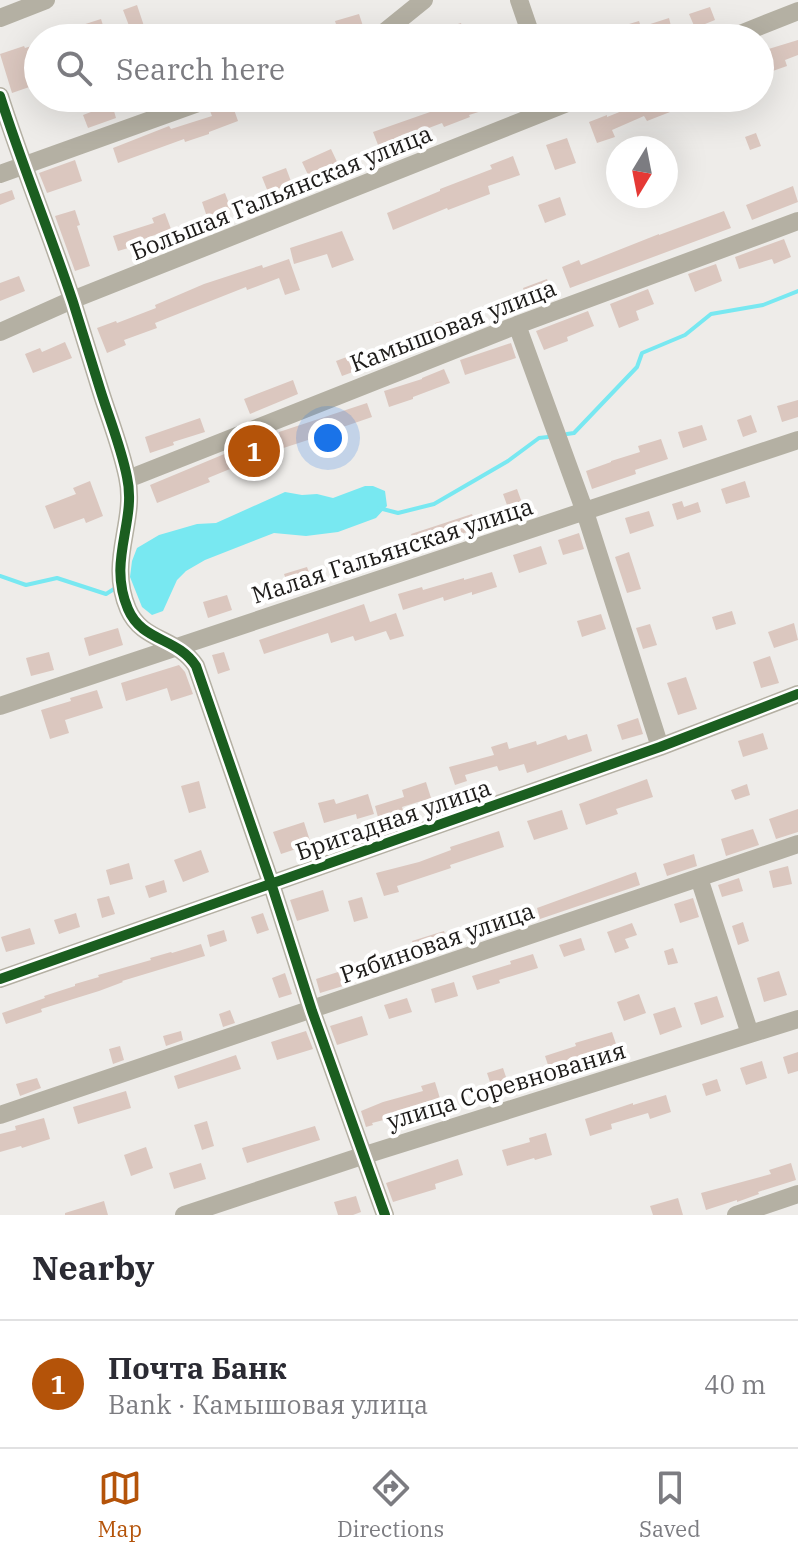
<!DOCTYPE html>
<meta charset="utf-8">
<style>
body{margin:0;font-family:"IBM Plex Serif",serif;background:#f7f7f7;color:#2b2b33}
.compass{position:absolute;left:606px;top:136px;width:72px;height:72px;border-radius:50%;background:#fff;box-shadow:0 8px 32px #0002;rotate:190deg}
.you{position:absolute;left:328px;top:438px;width:28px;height:28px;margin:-20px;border:6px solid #fff;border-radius:50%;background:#1a73e8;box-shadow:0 0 0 12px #1a73e833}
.badge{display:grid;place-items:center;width:52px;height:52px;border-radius:50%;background:#b45309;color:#fff;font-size:26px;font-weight:700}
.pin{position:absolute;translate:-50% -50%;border:4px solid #fff;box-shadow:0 2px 8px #0006}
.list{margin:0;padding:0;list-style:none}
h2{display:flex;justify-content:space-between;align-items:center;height:104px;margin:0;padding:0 32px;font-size:34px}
h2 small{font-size:26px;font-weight:400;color:#7c7c81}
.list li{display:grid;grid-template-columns:52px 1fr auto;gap:24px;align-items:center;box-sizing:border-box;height:128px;padding:0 32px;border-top:2px solid #e1e1e2}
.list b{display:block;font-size:30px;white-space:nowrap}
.list p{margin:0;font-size:26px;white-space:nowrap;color:#7c7c81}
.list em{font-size:26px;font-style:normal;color:#7c7c81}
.icon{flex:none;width:44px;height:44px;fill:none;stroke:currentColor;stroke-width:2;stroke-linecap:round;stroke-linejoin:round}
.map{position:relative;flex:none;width:798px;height:1215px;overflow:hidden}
.search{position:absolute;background:#fff;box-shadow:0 8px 32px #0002;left:24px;right:24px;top:24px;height:88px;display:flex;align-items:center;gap:20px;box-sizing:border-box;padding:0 28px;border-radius:44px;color:#7c7c81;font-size:30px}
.sheet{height:232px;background:#fff}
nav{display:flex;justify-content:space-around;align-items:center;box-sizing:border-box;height:112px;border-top:2px solid #e1e1e2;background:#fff;font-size:22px;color:#7c7c81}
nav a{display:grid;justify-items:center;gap:4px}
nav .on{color:#b45309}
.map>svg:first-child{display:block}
</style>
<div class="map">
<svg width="798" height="1215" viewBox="0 0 798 1215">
<rect width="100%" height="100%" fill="#eeece9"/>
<path fill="#78e8f1" d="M365,486H373L385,491L387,506L376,518L338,532L306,536L274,533L205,560L186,571L177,580L163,611L152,615L142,607L130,577L132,561L137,548L159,535L197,524L216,523L285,492L302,495L317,494L333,498Z"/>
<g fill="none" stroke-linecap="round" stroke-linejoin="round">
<path stroke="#78e8f1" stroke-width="4" d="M567,434L574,433L637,367L642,353L685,335L711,314L763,305L798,291
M379,508L398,513L434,504L508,461L539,438L548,437
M0,576L26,585L57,578L106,594L114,589"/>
</g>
<path fill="#dbc7bf" d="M137,5L144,26L131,31L123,10Z
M710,7L715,20L695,28L689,14Z
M359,14L364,29L340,37L335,21Z
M669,18L673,34L659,38H623L619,27L639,21L641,27Z
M101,19L106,35L95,38H49L48,36Z
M461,23L466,38H420V36Z
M798,40V55L785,60L787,66L770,72L762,51Z
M38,44V59L30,62L38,84L12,93L0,54L24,46L25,48Z
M470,98H516V100L469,115L470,117L444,127L442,123L405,137L406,140L380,150L373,132Z
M661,98H665L670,112L647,121L644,116L612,130L615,137L597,143L589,122L607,115V117L637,105L638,107Z
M231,101L238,121L209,132V134L185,142L184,139L118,163L113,148L169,126L171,129L212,116L210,111Z
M112,104L116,118L88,128L83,115Z
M756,133L761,146L750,150L745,137Z
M567,138L576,163L555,170L546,145Z
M331,149L339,166L310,179L302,162Z
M513,156L520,175L488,186L490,194L448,210L447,208L393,230L387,213L440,191V189L492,169L490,165Z
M75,160L82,181L47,193L39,173Z
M286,168L292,184L268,192L262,177Z
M793,186L798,202L752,220L746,205Z
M12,190L15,199L0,205V194Z
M225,193L231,209L207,217L202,202Z
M560,197L566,215L545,223L538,205Z
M75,210L80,225L77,226L90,266L75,271L55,216Z
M724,211L731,228L570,288L562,267L579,260L581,265L659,234V235Z
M165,213L171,229L141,240L142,244L118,251L113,236L154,223L152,218Z
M342,231L354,260L332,268L327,254L294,264L290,248Z
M784,239L791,257L774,264L772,259L739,269L735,257Z
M289,259L300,290L285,295L279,278L247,290L246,287L155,323L157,328L124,340L126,345L107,353L97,328L116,321L117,323L156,308L155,305L204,284L262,265L263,268Z
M716,264L722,281L695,292L688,274Z
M19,276L25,291L0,301V283Z
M547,279L553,295L529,304L523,288Z
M648,289L654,304L636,311L639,320L619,328L610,304Z
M588,311L594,326L567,337L568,341L544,350L536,331Z
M453,318L457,332L439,338L435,323Z
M65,342L72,358L33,373L25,354L40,348L42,352Z
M511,343L516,358L465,375L460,360Z
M386,345L391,358L342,376L336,361L360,352V354Z
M444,369L450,383L413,397V399L389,407L384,391L422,379V378Z
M293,380L298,394L250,414L244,399Z
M798,400V417L782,422L777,406Z
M367,403L372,417L308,439V440L271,452L272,455L247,462L208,478L210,482L157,503L150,485L234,450L280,436L279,432Z
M751,415L757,432L743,437L737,420Z
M200,418L205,432L173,442L174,445L150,453L145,437Z
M702,425L707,440L683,448L678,432Z
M661,439L668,459L635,470L636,474L592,489L586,471L611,462V461L640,452L638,446Z
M90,481L103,516L86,523L84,518L54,529L45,506L76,494L73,488Z
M745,481L750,497L726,504L721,489Z
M517,489L525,511L511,516L503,494Z
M682,501L684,507L698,502L701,512L677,520L672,504Z
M649,511L654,526L630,534L625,518Z
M472,514L477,529L416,548L411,534Z
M579,533L584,549L563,555L558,540Z
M541,546L547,564L519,573L513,555Z
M629,552L641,589L627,593L615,557Z
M307,567L312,581L289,588L284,574Z
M492,572L497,587L472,595V592L444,601L443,597L403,610L398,594L422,587L423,590L464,578V580Z
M227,595L232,610L208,618L203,602Z
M364,604L370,622L396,613L404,636L390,640L386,631L355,641L353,636L331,643L328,633L264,654L259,640Z
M732,611L736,624L716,630L712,617Z
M601,614L606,629L582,637L577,621Z
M794,623L798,640L774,648L768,632Z
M650,624L657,645L643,649L636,628Z
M118,628L123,645L89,656L84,638Z
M49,652L54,670L31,676L26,658Z
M224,652L230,670L218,674L212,655Z
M770,656L779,683L761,688L753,662Z
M179,665L185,672L193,694L171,701L167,688L126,701L121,683Z
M686,677L697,709L678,715L667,683Z
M97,690L103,708L65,720L69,733L50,739L41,710L71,701L70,698Z
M638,718L643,734L622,740L617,725Z
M763,733L768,749L743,757L738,741Z
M587,734L592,751L527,773L524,764L499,771L497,766L465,775L467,781L455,785L449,767L494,755L491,747L507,742L509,749L536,741L537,745L566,735L568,740Z
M647,779L653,797L616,809L618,814L586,825L579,804Z
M199,781L206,808L189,813L181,786Z
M426,782L431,798L402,807L404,814L379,821L375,806L404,797L402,790Z
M747,784L750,795L735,800L731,790Z
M368,794L374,814L357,819L356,814L324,823L318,803L334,799L336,804Z
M798,809V832L776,839L769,819Z
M562,810L568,829L534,840L527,821Z
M304,822L311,844L281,854L273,832Z
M753,829L759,845L726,856L721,839Z
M499,831L504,847L450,865L451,868L397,886L399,892L384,896L376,873L419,862L451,850L450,847Z
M201,850L209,872L183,882L174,860Z
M694,854L697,866L667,876L663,864Z
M129,863L133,879L110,885L106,870Z
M788,866L792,884L773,888L769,871Z
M636,872L640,885L540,919L537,908Z
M739,878L743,891L722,897L718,885Z
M164,880L167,892L149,898L145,886Z
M323,890L329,911L297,921L290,900Z
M109,896L115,914L102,918L97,899Z
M362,897L368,918L354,922L348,901Z
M693,898L699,917L680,923L674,904Z
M76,913L80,927L59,934L54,920Z
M263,913L269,930L257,934L251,917Z
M494,920L498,933L472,942L468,928Z
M743,922L749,941L738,945L732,926Z
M632,923L637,935L625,939L629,948L615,953L607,932Z
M30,928L35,944L6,952L1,937Z
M224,930L227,941L210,947L207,935Z
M444,931L450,949L418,960L412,941Z
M581,938L585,950L564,957L559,945Z
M201,944L205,956L122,981L123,982L99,991L41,1009L42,1012L6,1024L2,1013L45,998L44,996L75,986V984L99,977L98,975L151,960L150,958L171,952L172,953Z
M673,948L678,963L668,965L664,951Z
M533,954L538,968L499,980L500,983L477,990L472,976L511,964L510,961Z
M779,971L787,995L764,1002L757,978Z
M338,972L343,986L320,993L316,979Z
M285,973L292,994L279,998L272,978Z
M454,982L458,996L435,1003L431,989Z
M639,994L646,1013L624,1021L617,1002Z
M717,996L724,1017L701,1025L694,1003Z
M407,998L412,1012L389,1019L384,1005Z
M675,1007L682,1027L660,1035L653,1014Z
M230,1010L235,1023L223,1027L219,1014Z
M362,1016L368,1035L337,1045L330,1026Z
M181,1031L183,1040L166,1046L163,1036Z
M306,1031L313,1049L277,1060L271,1042Z
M612,1032L617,1047L564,1063L565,1066L550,1071L545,1056L576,1046L575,1043Z
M120,1046L124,1060L113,1064L109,1049Z
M798,1052V1071L788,1074L783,1057Z
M236,1055L241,1069L178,1089L174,1076Z
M762,1061L767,1078L746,1085L740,1068Z
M503,1068L508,1083L492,1088L487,1073Z
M37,1078L41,1088L20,1096L16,1084Z
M717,1079L721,1091L706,1096L702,1084Z
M435,1082L442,1105L372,1123L373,1125L366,1127L361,1111L383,1102L423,1091L421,1086Z
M126,1091L131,1108L78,1124L73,1107Z
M666,1095L671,1112L650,1119L648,1113L611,1124L612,1129L590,1136L585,1119L633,1103V1105Z
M44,1118L50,1139L22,1148L21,1146L0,1152V1134L16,1130L15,1126Z
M207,1121L214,1146L202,1150L194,1125Z
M315,1126L320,1140L247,1163L242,1148Z
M546,1133L552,1155L535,1160L534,1158L507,1166L502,1150L530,1142L529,1138Z
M146,1147L153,1168L131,1176L124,1155Z
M458,1159L463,1175L435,1184L436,1189L393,1202L386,1183Z
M201,1163L206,1179L174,1189L169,1173Z
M791,1163L796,1180L758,1192L759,1194L737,1202V1200L706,1210L701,1193L771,1174L769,1170Z
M356,1196L361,1212L353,1215H338L334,1202Z
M678,1198L683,1215H653L650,1206Z
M104,1201L108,1215H65V1213Z"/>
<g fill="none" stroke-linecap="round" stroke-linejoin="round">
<path stroke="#b4b0a3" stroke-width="18" d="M519,0L532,38
M0,18L46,0
M377,38L424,0
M730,38L798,11
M0,96C22,165 50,233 73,302C82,331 91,360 100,389C109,418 121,447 127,477C137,522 107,560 128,609C142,642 177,637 196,666L271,883L312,1011L385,1215
M0,174L212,98
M517,325L585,512L660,747
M0,332L72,300L580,98
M128,479L517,325L798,221
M0,706L798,440
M699,878L750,1034
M0,979L660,747L798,694
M0,1115L798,844
M184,1215L362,1156L798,1019
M736,1215L798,1194"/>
<g stroke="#fff" stroke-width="15">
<path id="cycleway" d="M0,96C22,165 50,233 73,302C82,331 91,360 100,389C109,418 121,447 127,477C137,522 107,560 128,609C142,642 177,637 196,666L271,883L312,1011L385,1215
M0,979L660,747L798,694"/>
</g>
<use href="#cycleway" stroke="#1b5e20" stroke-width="10"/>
</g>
<g text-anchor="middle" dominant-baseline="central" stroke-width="8" stroke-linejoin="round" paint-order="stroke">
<g font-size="24" fill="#1d1b19" stroke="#fff">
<text transform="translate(281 192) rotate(-22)">Большая Гальянская улица</text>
<text transform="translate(453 325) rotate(-21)">Камышовая улица</text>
<text transform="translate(392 550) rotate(-18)">Малая Гальянская улица</text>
<text transform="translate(393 819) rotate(-19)">Бригадная улица</text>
<text transform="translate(437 942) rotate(-19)">Рябиновая улица</text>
<text transform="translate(506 1085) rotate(-17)">улица Соревнования</text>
</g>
</g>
</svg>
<svg class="compass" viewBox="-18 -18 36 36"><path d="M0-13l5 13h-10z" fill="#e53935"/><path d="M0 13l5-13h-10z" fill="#7c7c81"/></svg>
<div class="you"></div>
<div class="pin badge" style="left:254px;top:451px">1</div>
<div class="search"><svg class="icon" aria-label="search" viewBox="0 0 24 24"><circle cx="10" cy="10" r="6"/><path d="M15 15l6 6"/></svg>Search here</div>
</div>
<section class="sheet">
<h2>Nearby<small></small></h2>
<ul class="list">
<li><span class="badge">1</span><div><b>Почта Банк</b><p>Bank · Камышовая улица</p></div><em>40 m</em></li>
</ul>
</section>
<nav>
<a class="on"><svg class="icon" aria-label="map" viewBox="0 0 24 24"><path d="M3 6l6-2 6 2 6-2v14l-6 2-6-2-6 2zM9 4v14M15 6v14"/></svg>Map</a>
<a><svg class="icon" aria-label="directions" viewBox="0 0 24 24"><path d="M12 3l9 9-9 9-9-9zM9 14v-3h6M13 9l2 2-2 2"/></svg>Directions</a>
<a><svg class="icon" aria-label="saved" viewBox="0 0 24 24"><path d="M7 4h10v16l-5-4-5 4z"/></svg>Saved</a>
</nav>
